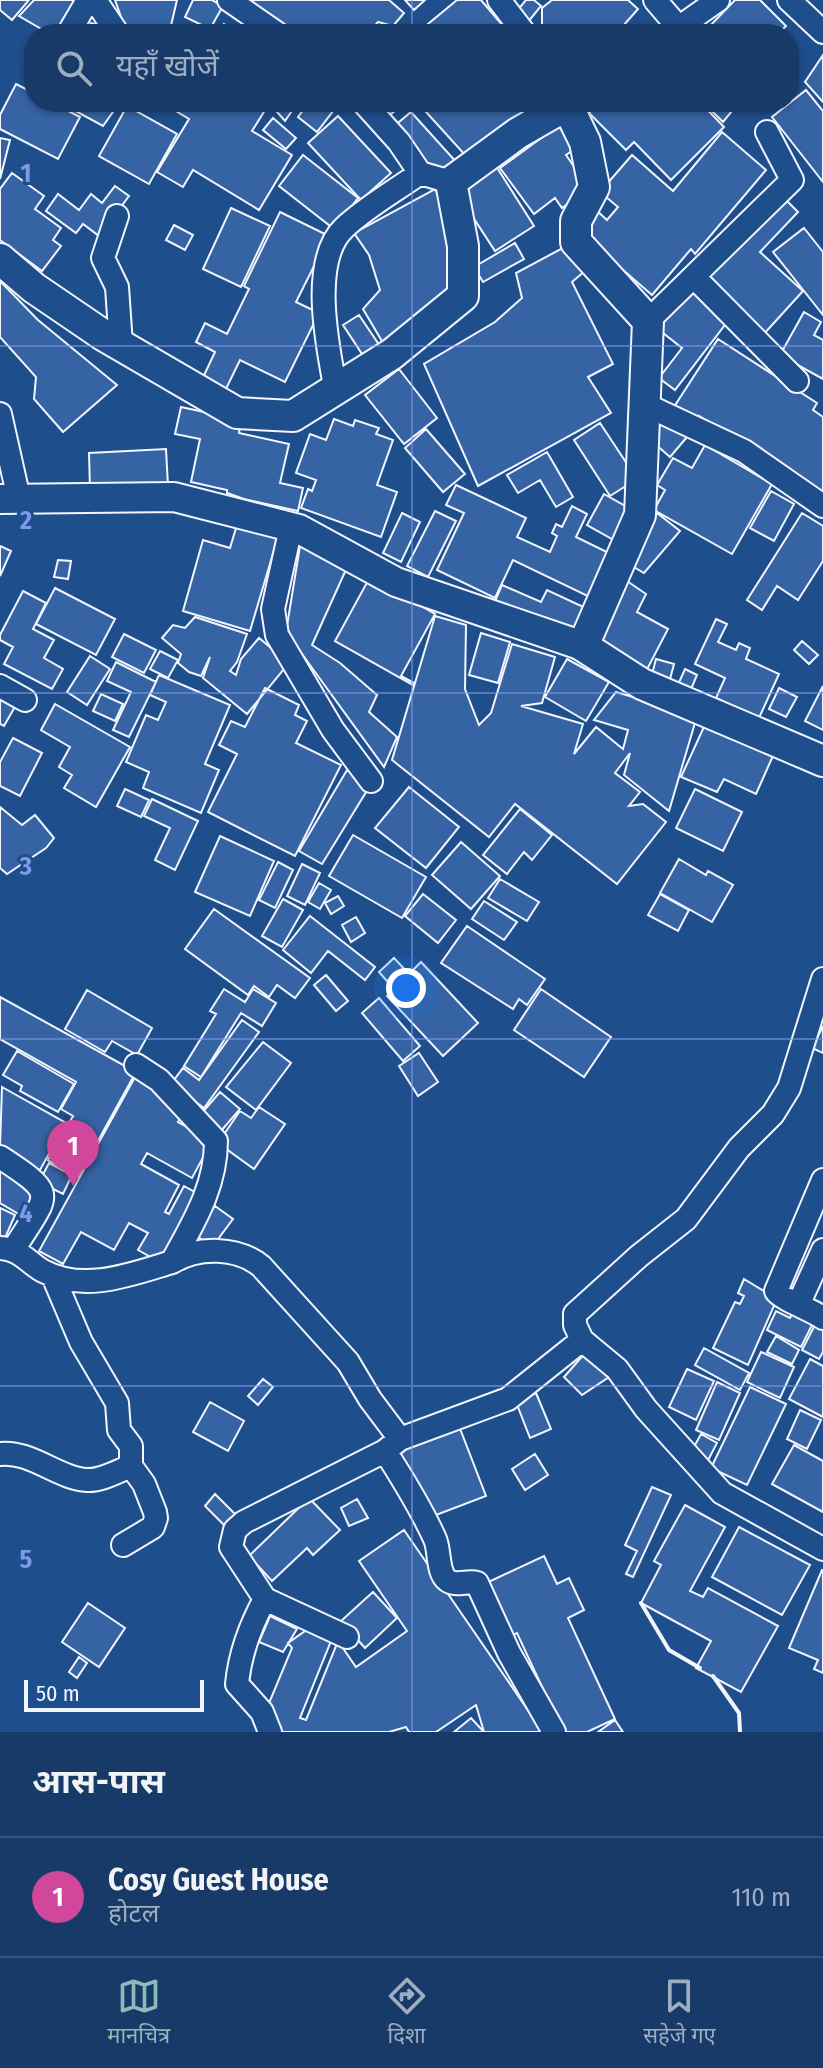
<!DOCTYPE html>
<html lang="hi">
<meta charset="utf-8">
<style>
body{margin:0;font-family:"Fira Sans Condensed","Noto Sans Devanagari",sans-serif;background:#20416f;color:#f1f3f6}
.scale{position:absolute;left:24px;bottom:20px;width:180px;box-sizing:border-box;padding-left:8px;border:4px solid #f2f6ff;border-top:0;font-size:22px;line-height:28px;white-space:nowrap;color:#f2f6ff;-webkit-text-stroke:6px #1f4e8c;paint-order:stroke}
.you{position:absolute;left:406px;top:988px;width:28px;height:28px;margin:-20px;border:6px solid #fff;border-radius:50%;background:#1a73e8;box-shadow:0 0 0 12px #1a73e833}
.badge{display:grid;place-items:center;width:52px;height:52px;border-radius:50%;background:#8bbbb9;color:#fff;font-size:26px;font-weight:700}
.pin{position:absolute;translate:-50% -66px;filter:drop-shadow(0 2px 4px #0008)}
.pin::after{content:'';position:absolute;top:42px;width:28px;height:24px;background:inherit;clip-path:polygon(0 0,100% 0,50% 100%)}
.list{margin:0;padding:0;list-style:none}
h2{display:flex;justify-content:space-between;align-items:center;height:104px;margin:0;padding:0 32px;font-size:34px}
h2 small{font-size:26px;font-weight:400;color:#9eadc0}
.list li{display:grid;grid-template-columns:52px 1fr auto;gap:24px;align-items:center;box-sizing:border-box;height:120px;padding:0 32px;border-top:2px solid #36547d}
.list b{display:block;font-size:30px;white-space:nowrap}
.list p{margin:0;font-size:26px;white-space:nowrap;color:#9eadc0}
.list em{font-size:26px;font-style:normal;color:#9eadc0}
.icon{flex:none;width:44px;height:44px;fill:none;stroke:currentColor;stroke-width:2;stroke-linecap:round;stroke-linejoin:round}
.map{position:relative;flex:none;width:823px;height:1732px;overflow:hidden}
.search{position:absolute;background:#173a69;box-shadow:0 2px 6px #0004;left:24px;right:24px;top:24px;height:88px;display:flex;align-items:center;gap:20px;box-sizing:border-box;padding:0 28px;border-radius:32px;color:#9eadc0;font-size:30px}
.sheet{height:224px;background:#173a69}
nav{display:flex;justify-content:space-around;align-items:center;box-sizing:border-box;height:112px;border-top:2px solid #36547d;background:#173a69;font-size:22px;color:#9eadc0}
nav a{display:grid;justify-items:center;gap:4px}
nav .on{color:#8bbbb9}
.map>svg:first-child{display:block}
</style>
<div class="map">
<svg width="823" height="1732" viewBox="0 0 823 1732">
<rect width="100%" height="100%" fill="#1f4e8c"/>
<path fill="#3563a3" stroke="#f2f6ff" stroke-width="2" d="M0,0H29L12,20L0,10Z
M34,0H79L62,34H50L19,16Z
M115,0H177L169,34H127Z
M193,0H212L223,6L210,29L185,17Z
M245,0H389L404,13L393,26L378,22L368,34H342L330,29L335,34H289Z
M405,0H425L414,10Z
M457,0H481L510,34H436L428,24Z
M526,0H534L541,6L528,22L516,12Z
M552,0H628L638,9L616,34H548L542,24V8Z
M735,0H760L786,26L778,34H708L705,31Z
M91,23L110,27L113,34H84Z
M224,24L242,34H219Z
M376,26L386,34H370Z
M823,55V102L805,82Z
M16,84L34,93V102H51L80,117L58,159L0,129V115Z
M806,90L823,111V182L772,117Z
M59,102H120L103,126Z
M168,102H270L252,131L292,155L259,210L193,170L183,187L157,172L189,119L166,105Z
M272,102H298L285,121L270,104Z
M309,102H340L317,132L298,117Z
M380,102H405L390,115Z
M417,102H539L465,155Z
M599,102H700L724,127L671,180L634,142L626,150L589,113Z
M703,102H732L736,106L723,122Z
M127,106L177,134L149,184L99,156Z
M411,112L458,164L432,172L393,127Z
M338,116L391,173L361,200L308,143Z
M273,118L296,138L286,149L263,130Z
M559,125L576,148L566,155L589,188L562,208L555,198L534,214L500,168Z
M722,132L766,170L695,254L691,249L652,295L578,231L596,210L607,220L618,207L600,192L632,155L673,191Z
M0,138L10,140L0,179Z
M303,155L358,198L334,229L279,186Z
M496,166L534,226L495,251L456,191Z
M12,173L44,196L35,209L61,228L53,240L61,246L42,271L0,240V189Z
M115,186L129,196L99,236L83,224L76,233L46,211L58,194L79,210L91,194L102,203Z
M435,189L455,228L451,294L386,348L363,309L380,290L369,255L354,233Z
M783,197L798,212L760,252L803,291L762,336L721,298L726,293L708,276Z
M231,208L270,226L241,287L203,269Z
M280,212L329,236L296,302L319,313L285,382L240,360L222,397L199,386L215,352L196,342L205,323L227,334L249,289L244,286Z
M174,225L193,235L185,250L166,240Z
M804,228L823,252V315L773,252Z
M574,242L585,271L572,282L613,364L588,377L611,413L478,486L424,364L495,322L522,298L516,273Z
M515,243L524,259L483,282L474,267Z
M0,281L38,320L117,385L63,432L34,399L36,377L0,337Z
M691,286L731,317L675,390L659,378L682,348L658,329Z
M804,312L821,322L814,335L823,340V379L780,355Z
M359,315L384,352L368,363L343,325Z
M718,339L817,403L813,410L823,417V502L777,466L699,416L694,424L672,410Z
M399,369L437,418L404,444L365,395Z
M181,407L241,420L239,433L289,444L280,483L303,488L298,511L244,499L227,493V490L191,482L200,439L175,434Z
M663,416L687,437L670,457L646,436Z
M334,419L353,426L355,420L379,428L376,434L393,440L377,485L397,492L381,537L301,508L308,489L312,491L316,480L296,473L310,434L326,440Z
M600,423L637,479L610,496L574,440Z
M426,429L465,474L443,492L405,448Z
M705,445L772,484L732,554L654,510L665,490L657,485L673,458L692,468Z
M166,449L168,486L90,489L89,453Z
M547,452L573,497L556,507L540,480L518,493L507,475Z
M456,485L526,518L517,537L550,552L557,536L552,533L556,524L562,527L572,506L587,514L576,537L619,558L598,601L513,560L495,598L437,570L464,513L446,505Z
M771,491L794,504L774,541L750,528Z
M604,494L636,512L619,543L587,525Z
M435,511L456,521L428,577L407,566Z
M402,513L420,522L401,562L383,553Z
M657,513L680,531L644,573L625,562Z
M802,513L823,526V561L798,600L777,586L762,610L747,600Z
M239,518L280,530L250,631L183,611L203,540L230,548Z
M301,540L349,563L312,645L340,663L377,695L369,712L397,737L384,767L286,632Z
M0,546L11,551L0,576Z
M58,560L71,561L68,579L54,577Z
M370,577L435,614L401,676L414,683L413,685L335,641Z
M627,581L646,594L637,612L668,629L642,679L592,649Z
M502,585L541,602L547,590L592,611L579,639L495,601Z
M55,588L115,619L96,655L36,624Z
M23,591L46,603L33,629L54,640L44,658L63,669L52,689L4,664L13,647L0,640V635Z
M435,616L466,625L465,689L479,725L491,713L512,644L555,657L542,703L521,706L583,724L574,754L596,727L623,749L628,730L594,720L616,692L697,716L669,811L624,775L630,753L615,773L640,792L629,806L643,804L666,822L617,884L515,804L489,837L392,760Z
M195,617L247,634L237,662L230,671L236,675L241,659L259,638L289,663L247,714L203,678L210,657L201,676L189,672L178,663L181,654L162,638L173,625L185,628Z
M716,619L727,624L718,642L736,650L739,643L750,648L746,659L779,674L759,718L716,698L725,678L695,664Z
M481,633L510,642L498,683L469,675Z
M124,634L156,650L144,673L112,657Z
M802,641L818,655L809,664L794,650Z
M160,651L178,660L168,678L150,669Z
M90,656L110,669L87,705L67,692Z
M567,659L609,682L586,721L545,697Z
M656,659L674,664L669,683L651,678Z
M116,662L156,682L129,737L113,730L131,692L107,681Z
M685,669L697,675L689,694L676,689Z
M159,675L230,705L205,764L219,770L201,813L143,788L149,772L126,762L146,715L158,720L166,702L150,695Z
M823,686V730L805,721Z
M265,688L299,705L295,715L307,721L296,743L341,765L295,856L208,812L237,754L219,745L231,721L245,727Z
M779,688L797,697L786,717L769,709Z
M101,694L123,704L115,721L93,711Z
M0,696L16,705L4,726L0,724Z
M55,704L130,747L96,807L64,788L72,775L59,767L70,747L41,730Z
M708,718L776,749L756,794L724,779L717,792L681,777Z
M13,738L42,753L20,796L0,786V762Z
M347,770L371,784L322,864L299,851Z
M409,787L459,827L426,868L375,828Z
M125,789L149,800L141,817L117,806Z
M695,789L742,812L723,851L676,828Z
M152,799L198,821L175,870L155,860L170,828L144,816Z
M0,807L22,825L35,815L54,838L46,848L7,874L0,868Z
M520,809L552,835L532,860L524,852L507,874L483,855Z
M353,835L426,877L402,918L329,876Z
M220,836L274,861L250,916L195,892Z
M461,842L500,876L471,909L432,875Z
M679,859L706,875L708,871L733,885L712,922L660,893Z
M278,862L293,870L275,908L259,900Z
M302,864L320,873L305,905L287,896Z
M500,879L539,902L527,921L488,898Z
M319,883L331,890L320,909L308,902Z
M423,894L456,920L438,943L405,916Z
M660,894L689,910L678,931L648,915Z
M338,896L344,906L331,914L325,903Z
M283,899L303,910L282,947L262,936Z
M484,901L517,922L504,940L472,919Z
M214,909L310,978L295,998L277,985L269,997L254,986L248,995L185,949Z
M310,916L375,967L365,980L328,951L311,973L283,950Z
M356,917L365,933L351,942L342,925Z
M467,926L545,979L527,1005L519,999L513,1009L441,963Z
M394,958L409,974L421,962L478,1023L443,1056L387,996L394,989L379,972Z
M326,975L348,1001L336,1011L314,985Z
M224,989L245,1002L253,989L276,1003L262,1026L241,1013L201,1077L184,1066L216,1014L210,1011Z
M541,989L611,1037L584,1077L514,1030Z
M87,990L152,1028L137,1055L112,1041L105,1052L65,1029Z
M0,997L136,1072L78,1177L48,1160L73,1116L61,1109L76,1082L0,1039Z
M379,998L420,1046L403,1061L362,1013Z
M242,1020L259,1032L204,1108L171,1084L183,1068L199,1080Z
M823,1026V1053L812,1048Z
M263,1042L291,1063L256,1110L226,1087Z
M17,1051L74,1084L58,1112L20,1091L22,1086L3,1075Z
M419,1053L438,1082L418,1096L399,1066Z
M135,1077L186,1106L178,1122L212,1141L192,1178L147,1153L141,1164L179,1185L165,1212L169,1214L184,1186L200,1195L163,1264L138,1250L148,1233L129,1223L114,1250L81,1232L63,1264L39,1251Z
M2,1087L66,1123L40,1170L0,1147Z
M220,1092L240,1109L221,1131L201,1114Z
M259,1107L285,1124L254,1169L218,1143L240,1111L251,1118Z
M49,1163L72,1175L63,1194L39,1182Z
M0,1165L39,1189L22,1216L0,1203Z
M215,1206L233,1219L212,1247L194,1234Z
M0,1208L15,1215L2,1245H0Z
M744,1279L777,1299L748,1365L713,1348L735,1302L740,1304L744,1296L738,1293Z
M795,1307L816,1317L801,1347L767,1330L776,1311L790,1318Z
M818,1319L823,1322V1352L819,1359L802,1350Z
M776,1336L799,1350L792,1364L767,1352Z
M704,1348L749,1373L740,1390L695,1365Z
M586,1352L609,1377L582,1395L564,1377Z
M761,1352L794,1367L780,1398L747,1382Z
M810,1359L823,1366V1417L789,1399Z
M687,1369L714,1381L696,1420L669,1407Z
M263,1379L273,1387L258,1405L248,1396Z
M717,1382L740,1393L719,1440L696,1430Z
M750,1387L786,1404L747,1485L711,1468Z
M536,1393L551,1429L530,1438L516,1402Z
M210,1402L244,1421L228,1451L193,1432Z
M800,1410L821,1420L807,1449L787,1439Z
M459,1426L486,1496L436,1515L397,1453Z
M701,1434L717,1443L705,1466L690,1454Z
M794,1445L823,1461V1512L772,1484Z
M535,1454L548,1475L525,1490L512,1469Z
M652,1487L671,1495L633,1577L626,1574L637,1551L625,1545Z
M215,1494L236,1515L225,1526L205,1506Z
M309,1498L340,1530L313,1555L307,1548L272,1581L249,1556Z
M357,1499L368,1518L349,1526L341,1508Z
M685,1505L725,1527L690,1591L703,1597L708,1588L778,1626L741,1692L696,1668L711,1641L641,1603L661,1565L654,1561Z
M739,1527L810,1565L782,1615L712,1577Z
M404,1530L543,1732H484L476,1705L436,1732H409L406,1727L389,1732H257L292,1648L288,1643L311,1627L333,1636L300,1718L306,1720L338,1641L356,1667L407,1631L359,1561Z
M544,1556L557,1584L569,1578L584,1610L568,1618L615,1719L587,1732H563L517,1633L506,1638L482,1585Z
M822,1570H823V1673L814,1669L818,1660L789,1648Z
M373,1592L397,1618L365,1648L341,1621Z
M88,1603L125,1628L99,1667L62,1642Z
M270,1616L297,1629L283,1652L259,1642Z
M79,1657L87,1663L77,1678L69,1672Z
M471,1718L484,1732H454Z
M615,1720L623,1732H598Z"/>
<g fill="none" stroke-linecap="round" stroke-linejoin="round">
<g stroke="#f2f6ff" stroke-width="26">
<path id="minor" d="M95,0L118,34
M229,0L278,34
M499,0L525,34
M655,0L679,28
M789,0L823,32
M68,34L88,0
M670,34L718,0
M363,102L399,142L420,173L451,182
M117,216L103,258L117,287L121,345
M694,277L797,381
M648,321L792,180L767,132
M336,391C328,349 309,261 344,228C366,207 395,191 420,173
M644,404L744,451L823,506
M0,414L19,499
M291,527L273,609L277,635L333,730L371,781
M0,686L25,700
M823,979L789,1088L773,1114L739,1148L686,1219L639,1256L575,1314V1325L582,1340L617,1369L646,1409L722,1493L823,1549
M136,1065L159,1080L216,1141C216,1187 193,1223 172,1262
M0,1157C60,1196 48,1193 14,1249
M823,1180L776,1291C781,1299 812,1310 823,1318
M0,1248C21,1249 27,1262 43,1271C84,1293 132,1274 172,1262C199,1246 237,1247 261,1266L348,1362L370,1399L400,1439
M53,1276L81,1342L117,1403L119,1430L131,1446V1466L144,1484L155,1512L156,1518L153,1527L123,1545
M799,1303L823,1250
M385,1451C403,1479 421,1508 435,1539C440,1550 437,1572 447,1580C455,1587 468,1580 477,1583L509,1653L554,1732
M0,1454C30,1450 59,1479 87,1480C101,1481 118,1471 131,1466
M265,1599C250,1626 240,1653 237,1684L262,1712L270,1732
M347,1637L265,1599L231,1547L235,1530L244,1522L385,1451L400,1439L508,1399L582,1340"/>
</g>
<g stroke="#f2f6ff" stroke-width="32">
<path id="tertiary" d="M0,499L174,497L299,529L396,582L583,646"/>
</g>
<g stroke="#f2f6ff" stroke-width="34">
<path id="secondary" d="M0,259L34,288L103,335L237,413L293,416L392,354L463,296V246L451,182L518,133L567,105L585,142L594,187L576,221V242L648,321L640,515L583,646L642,684L823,761"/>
</g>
<use href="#minor" stroke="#1f4e8c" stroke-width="22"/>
<use href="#tertiary" stroke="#1f4e8c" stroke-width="28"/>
<use href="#secondary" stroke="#1f4e8c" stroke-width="30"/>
<path stroke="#f2f6ff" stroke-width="4" d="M641,1603L669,1650L700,1668
M713,1676L739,1713L740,1732"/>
</g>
<path fill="none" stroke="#7d9aea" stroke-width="2" stroke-opacity="0.55" d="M412,0V34M412,102V1732M0,346H823M0,693H823M0,1039H823M0,1386H823"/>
<g font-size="26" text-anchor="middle" font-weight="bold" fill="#7d9aea" stroke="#1f4e8c" stroke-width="6" stroke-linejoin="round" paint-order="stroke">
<text x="26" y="182">1</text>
<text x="26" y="529">2</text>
<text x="26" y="875">3</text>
<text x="26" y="1222">4</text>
<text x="26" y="1568">5</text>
</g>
</svg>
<div class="scale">50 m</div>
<div class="you"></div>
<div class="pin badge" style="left:73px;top:1186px;background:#d1479c">1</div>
<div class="search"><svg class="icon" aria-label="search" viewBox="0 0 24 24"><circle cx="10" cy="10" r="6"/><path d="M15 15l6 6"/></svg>यहाँ खोजें</div>
</div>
<section class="sheet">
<h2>आस-पास<small></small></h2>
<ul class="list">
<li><span class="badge" style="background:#d1479c">1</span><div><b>Cosy Guest House</b><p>होटल</p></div><em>110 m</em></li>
</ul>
</section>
<nav>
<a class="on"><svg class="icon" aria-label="map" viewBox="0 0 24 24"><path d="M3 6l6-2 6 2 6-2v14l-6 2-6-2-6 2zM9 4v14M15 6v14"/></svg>मानचित्र</a>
<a><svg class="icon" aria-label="directions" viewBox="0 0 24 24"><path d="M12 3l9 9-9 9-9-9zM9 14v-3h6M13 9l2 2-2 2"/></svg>दिशा</a>
<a><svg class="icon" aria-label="saved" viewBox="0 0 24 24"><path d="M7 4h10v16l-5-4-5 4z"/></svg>सहेजे गए</a>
</nav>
